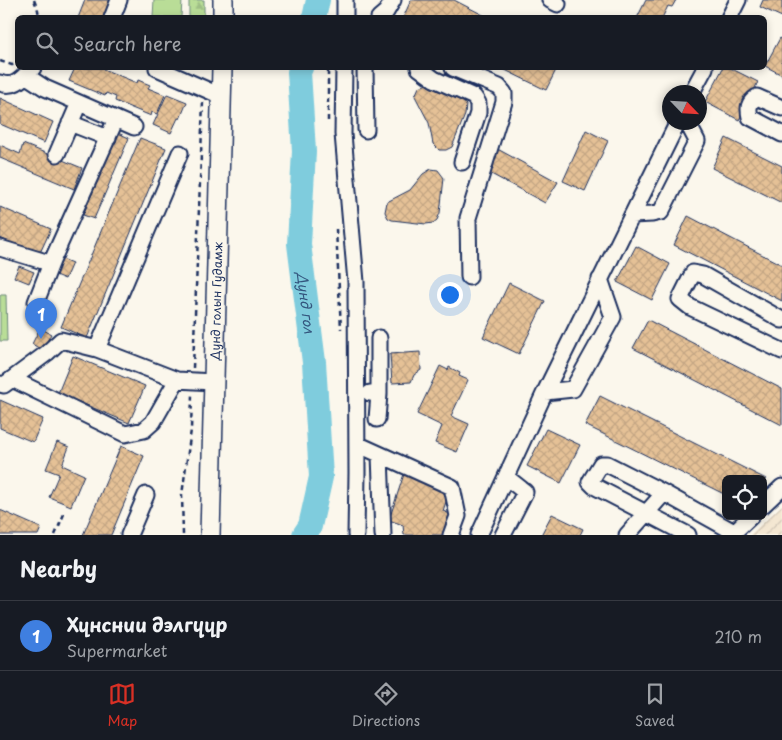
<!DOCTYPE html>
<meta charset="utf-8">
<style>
body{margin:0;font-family:"Playpen Sans",sans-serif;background:#242831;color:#f1f3f6}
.controls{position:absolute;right:15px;bottom:15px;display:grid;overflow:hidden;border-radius:8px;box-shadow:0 2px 8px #0003}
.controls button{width:45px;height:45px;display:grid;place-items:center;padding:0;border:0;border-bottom:1px solid #363941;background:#171b24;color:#f1f3f6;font:25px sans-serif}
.compass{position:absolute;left:662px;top:85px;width:45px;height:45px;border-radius:50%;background:#171b24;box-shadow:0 2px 8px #0003;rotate:115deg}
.you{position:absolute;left:449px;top:294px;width:18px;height:18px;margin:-12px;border:4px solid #fff;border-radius:50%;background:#1a73e8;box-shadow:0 0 0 8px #1a73e833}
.badge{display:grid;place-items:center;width:32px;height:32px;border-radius:50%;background:#d93025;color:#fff;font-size:16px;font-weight:700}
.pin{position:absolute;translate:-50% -41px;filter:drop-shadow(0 1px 2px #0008)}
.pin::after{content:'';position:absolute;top:26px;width:18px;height:15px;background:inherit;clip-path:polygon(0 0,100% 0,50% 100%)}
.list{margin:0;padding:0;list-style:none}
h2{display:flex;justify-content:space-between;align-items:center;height:65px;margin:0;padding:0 20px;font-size:21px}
h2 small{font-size:16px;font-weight:400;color:#9ea1a6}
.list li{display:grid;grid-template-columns:32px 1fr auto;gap:15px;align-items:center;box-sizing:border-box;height:70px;padding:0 20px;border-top:1px solid #363941}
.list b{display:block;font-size:19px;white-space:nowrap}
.list p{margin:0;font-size:16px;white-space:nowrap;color:#9ea1a6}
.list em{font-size:16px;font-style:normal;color:#9ea1a6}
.icon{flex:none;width:28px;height:28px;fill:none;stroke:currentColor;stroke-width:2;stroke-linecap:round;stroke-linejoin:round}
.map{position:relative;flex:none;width:782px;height:535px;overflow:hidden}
.search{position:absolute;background:#171b24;box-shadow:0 2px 8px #0003;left:15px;right:15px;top:15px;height:55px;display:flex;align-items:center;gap:12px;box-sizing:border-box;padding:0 18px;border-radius:8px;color:#9ea1a6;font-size:19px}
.sheet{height:135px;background:#171b24}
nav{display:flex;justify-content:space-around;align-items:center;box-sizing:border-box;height:70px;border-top:1px solid #363941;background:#171b24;font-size:14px;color:#9ea1a6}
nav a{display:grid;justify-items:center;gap:2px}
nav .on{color:#d93025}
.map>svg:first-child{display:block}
</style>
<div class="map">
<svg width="782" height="535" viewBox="0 0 782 535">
<defs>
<pattern id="industrial-furrows" width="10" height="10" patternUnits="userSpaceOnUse" patternTransform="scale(1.25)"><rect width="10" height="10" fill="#f4e7d2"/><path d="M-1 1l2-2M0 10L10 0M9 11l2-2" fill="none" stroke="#d1c6b7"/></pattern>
<pattern id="forest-firs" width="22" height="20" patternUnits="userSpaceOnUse" patternTransform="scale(1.25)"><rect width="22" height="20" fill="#b9dd97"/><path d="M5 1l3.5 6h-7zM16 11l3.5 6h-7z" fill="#9ebe85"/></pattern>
<pattern id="building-cross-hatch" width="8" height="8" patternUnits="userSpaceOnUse" patternTransform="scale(1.25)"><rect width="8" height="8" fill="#e5c196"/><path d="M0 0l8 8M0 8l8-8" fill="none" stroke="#c4a684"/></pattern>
</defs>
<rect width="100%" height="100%" fill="#fbf7ec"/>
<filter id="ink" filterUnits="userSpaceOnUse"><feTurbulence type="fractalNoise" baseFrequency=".02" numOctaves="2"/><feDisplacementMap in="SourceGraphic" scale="10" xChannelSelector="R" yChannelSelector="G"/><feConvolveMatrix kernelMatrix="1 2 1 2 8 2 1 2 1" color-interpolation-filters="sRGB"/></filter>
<g filter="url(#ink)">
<path fill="url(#industrial-furrows)" d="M782,505V535H750Z"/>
<path fill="#b9dd97" stroke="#6a867a" d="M154,0H182L181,17H153Z
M0,295H6L7,341H0Z"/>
<path fill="url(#forest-firs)" stroke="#6a867a" d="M189,0H204V17H189Z"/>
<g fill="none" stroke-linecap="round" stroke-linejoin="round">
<g stroke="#7fccdd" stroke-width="24">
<path d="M314,18L318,0"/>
<path id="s1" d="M301,68L299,72L304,151L299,244L314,362L321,477L310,526L304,535"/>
</g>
</g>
<path fill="url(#building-cross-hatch)" stroke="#1b2f5e" d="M85,0H111L104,18H78Z
M411,0H454L489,18H403Z
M646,0H676L672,7L668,6L662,18H637Z
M763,0H782V17L760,7Z
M780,38L782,39V75L765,66Z
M75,68H103V69L137,83L138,80L150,85L148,88L165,95L157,114L152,112L151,116L115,101L116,97L106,93L105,96L69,81Z
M501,68H557L546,90Z
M723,68H730L758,82L739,120L705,102Z
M427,84L462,100L466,105L465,115L452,147L446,150H439L433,144L429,123L415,96L419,87Z
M167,94L187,102L180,119L178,118L171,133L153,125Z
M0,98L53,122L44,143L0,124Z
M586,130L608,141L585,191L563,181Z
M118,133L129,138L94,219L83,215Z
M140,138L166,148L87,338L61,327Z
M726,138L782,166V203L712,168Z
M23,144L82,168L74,189L0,158V145L20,154Z
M492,146L558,182L545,203L480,168Z
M431,169L438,170L444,178L440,213L437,220L433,223L426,224L392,220L388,218L385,212L387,202L410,190L423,174Z
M0,207L51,229L39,255L0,238Z
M688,216L782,265V301L674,245Z
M636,246L670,264L652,300L617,282Z
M60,258L72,263L65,279L53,274Z
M19,266L34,272L29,283L14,277Z
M509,283L545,301L519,354L483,337Z
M648,320L782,389V425L633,348Z
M40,328L51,334L42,350L32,344Z
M420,352L421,370L414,375L411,382L392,383L390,354Z
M73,356L145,386L129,423L58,393Z
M440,366L448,370L449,367L460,373L459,376L468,380L451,416L469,424L457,452L435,443L442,426L417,414Z
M600,396L766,479L763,484V479H726V495L585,425Z
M0,400L43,419L33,442L0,428Z
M546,429L580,445L561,483L527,466Z
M57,442L69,447L62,465L84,475L71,506L49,497L59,474L46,469Z
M121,446L144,456L111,535H83Z
M404,474L450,489L443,511L455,516L448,535H404L403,525L389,520Z
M0,510L41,528L38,535H0Z
M552,514L583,529L580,535H541Z"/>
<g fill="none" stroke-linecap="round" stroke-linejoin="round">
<g stroke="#1b2f5e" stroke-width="19">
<path id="minor" d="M550,0L558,4
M112,18L119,0
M345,18V0
M379,18L386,12L393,0
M729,18L738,0
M157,68L221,96
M344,68L343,134L356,282L357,473L356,535
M365,68L366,130
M419,68L434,79L474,97L478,103V113L462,162
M453,68L499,87L504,93V102L468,218L469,277
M25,75L45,88L134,127
M0,83C15,89 23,77 33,68
M692,92L705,68
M782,108L757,97C748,103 748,108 750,117L782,134
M70,123L108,138
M57,154L79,103
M632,215L652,214L661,212L697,141L687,122
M0,248L46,262L52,261L116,119
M36,302L52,261
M782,320L703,275L693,273L680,299L690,307L782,351
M97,349L180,153
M12,379L125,434L144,430L153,422L177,380
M0,384L4,385L47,353L61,340L97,349L177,380L213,382
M545,392L573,389L613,317L600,279
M370,393L379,394L377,419
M379,394V338
M357,444L452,487L458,516L451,535
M380,455L383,535
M763,505L782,487
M129,535L146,495
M479,535L545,392L678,122
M503,535L525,492L506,477
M627,535L664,493
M688,535L594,486L590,482L601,464H607L664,493L734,532
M731,535L751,516"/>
</g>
<g stroke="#1b2f5e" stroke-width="22">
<g id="major">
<path d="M223,18V0"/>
<path id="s2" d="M210,535L222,68"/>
</g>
</g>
<path stroke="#1b2f5e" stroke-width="2.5" stroke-dasharray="5 4" stroke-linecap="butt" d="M34,0L38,10L39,18
M18,47V53
M0,61L12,65L16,64
M328,121V68
M336,229L341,329
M193,368L203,101
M55,535L64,514
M183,535L182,495L191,430L192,394"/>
<use href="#minor" stroke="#fbf7ec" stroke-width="15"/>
<use href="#major" stroke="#fbf7ec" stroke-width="19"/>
</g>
</g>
<g text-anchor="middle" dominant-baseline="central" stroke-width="4" stroke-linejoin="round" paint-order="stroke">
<g font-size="12" fill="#1b2f5e" stroke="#fbf7ec">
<text stroke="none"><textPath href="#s2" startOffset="234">Дунд голын Гудамж</textPath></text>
</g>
<g font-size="14" font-style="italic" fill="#34567e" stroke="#fbf7ec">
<text stroke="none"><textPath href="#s1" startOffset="236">Дунд гол</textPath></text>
</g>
</g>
</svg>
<div class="controls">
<button><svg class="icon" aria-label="locate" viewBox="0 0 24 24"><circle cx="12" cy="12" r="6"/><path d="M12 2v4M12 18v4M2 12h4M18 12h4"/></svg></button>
</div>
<svg class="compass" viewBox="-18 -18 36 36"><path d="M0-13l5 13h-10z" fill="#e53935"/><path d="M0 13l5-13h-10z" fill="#9ea1a6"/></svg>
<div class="you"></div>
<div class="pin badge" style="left:41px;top:339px;background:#3f7fe0">1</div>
<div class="search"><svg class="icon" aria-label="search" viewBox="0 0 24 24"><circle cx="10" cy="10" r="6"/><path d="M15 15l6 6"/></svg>Search here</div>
</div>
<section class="sheet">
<h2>Nearby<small></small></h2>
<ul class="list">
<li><span class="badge" style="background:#3f7fe0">1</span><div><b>Хүнснии дэлгүүр</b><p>Supermarket</p></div><em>210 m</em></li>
</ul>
</section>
<nav>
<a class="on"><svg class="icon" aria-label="map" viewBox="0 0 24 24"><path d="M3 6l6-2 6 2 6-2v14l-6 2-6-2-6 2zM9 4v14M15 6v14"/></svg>Map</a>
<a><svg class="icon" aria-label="directions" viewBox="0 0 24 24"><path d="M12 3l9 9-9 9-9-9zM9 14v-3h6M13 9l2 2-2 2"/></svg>Directions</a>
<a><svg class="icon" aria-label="saved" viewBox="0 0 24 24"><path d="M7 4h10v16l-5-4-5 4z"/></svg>Saved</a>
</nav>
